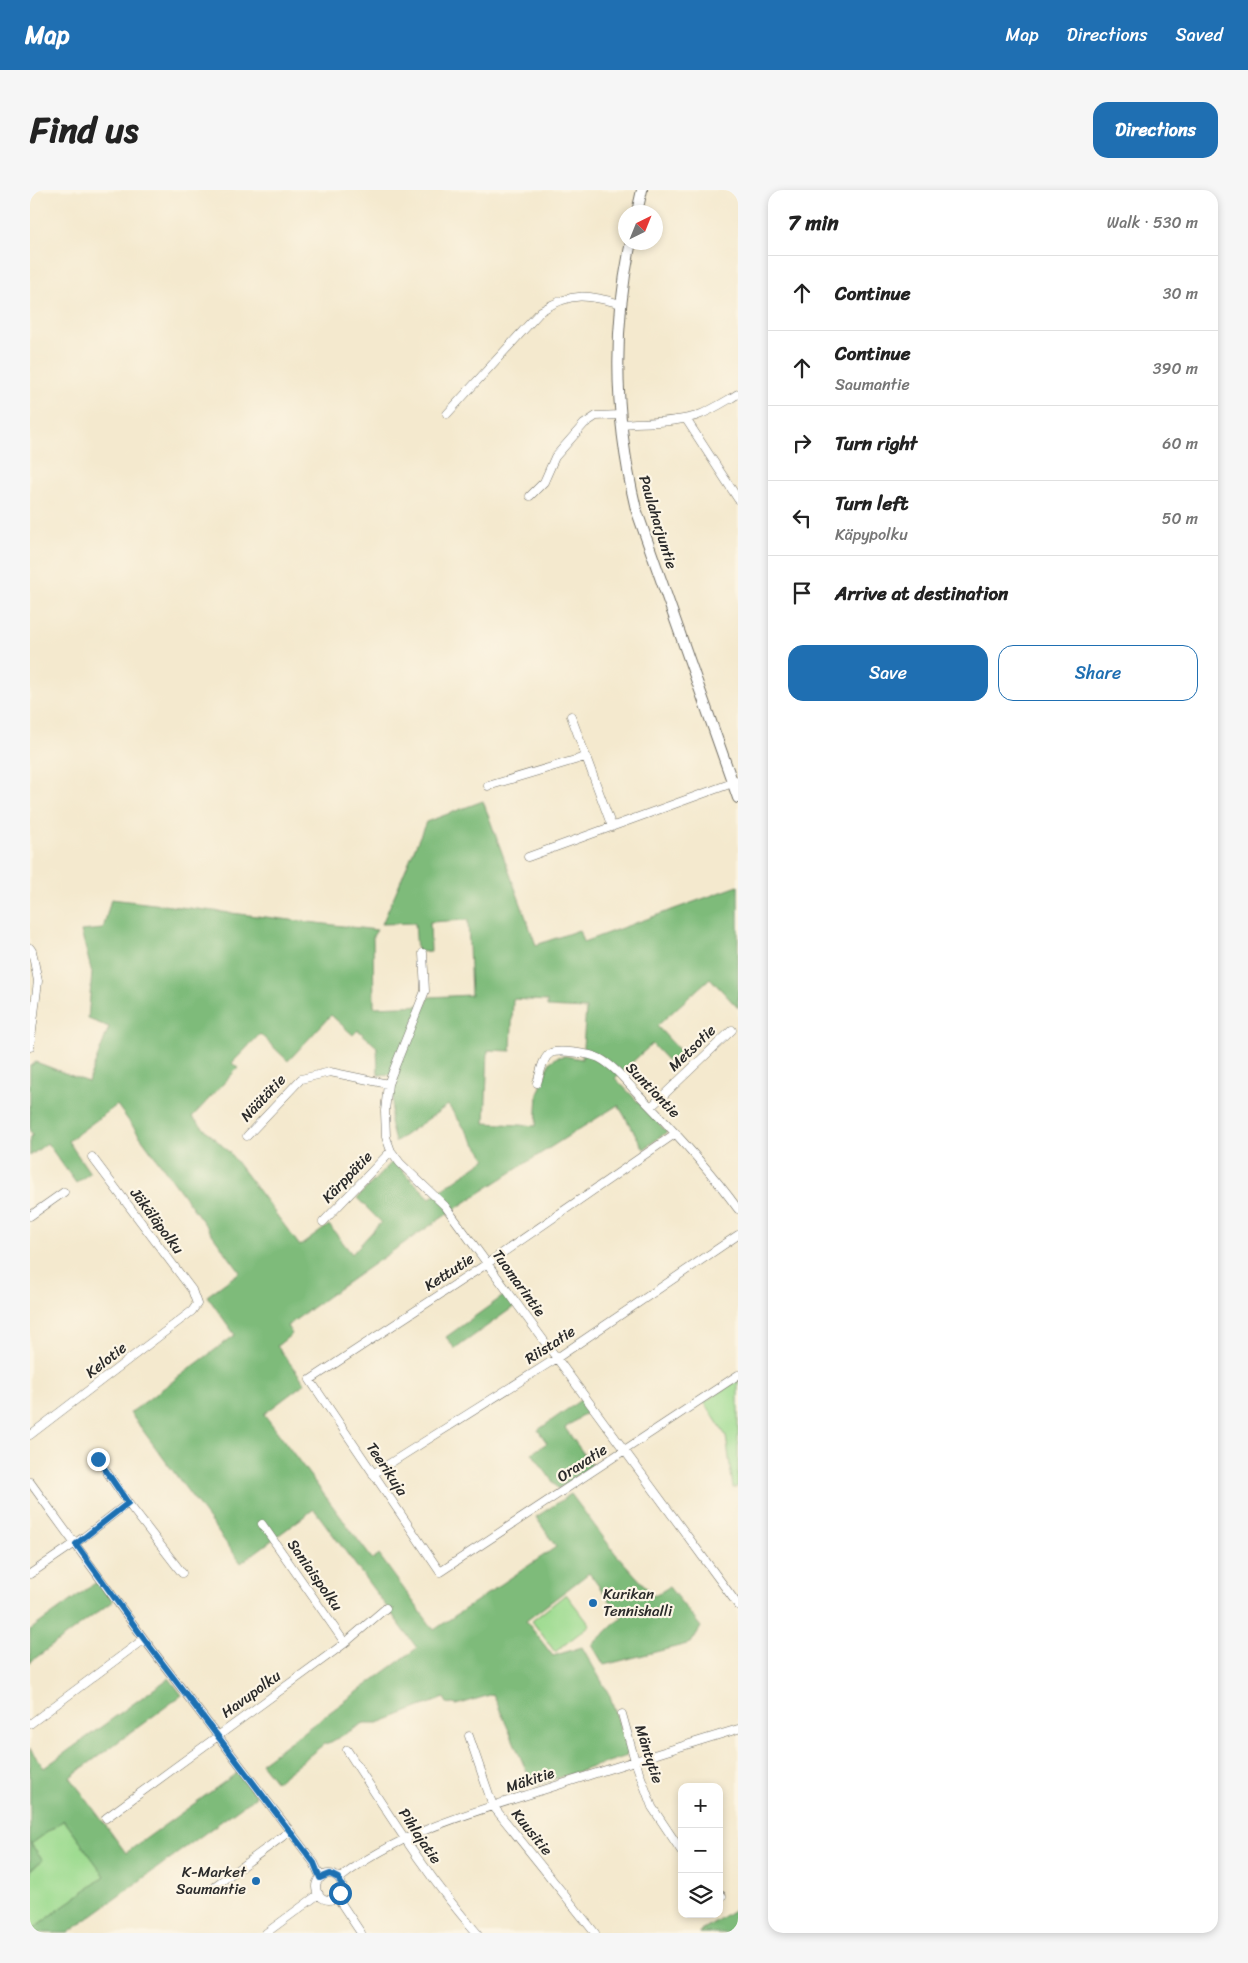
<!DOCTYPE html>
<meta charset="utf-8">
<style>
body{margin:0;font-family:Sriracha,sans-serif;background:#f6f6f6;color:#222}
.controls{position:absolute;right:15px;bottom:15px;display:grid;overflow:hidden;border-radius:10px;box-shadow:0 2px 8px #0003}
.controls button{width:45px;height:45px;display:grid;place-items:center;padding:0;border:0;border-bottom:1px solid #e0e0e0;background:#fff;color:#222;font:25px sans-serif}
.compass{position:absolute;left:588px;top:15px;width:45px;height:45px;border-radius:50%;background:#fff;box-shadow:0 2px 8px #0003;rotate:43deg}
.stop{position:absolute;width:15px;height:15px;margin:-11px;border:4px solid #1f6fb2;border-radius:50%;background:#fff}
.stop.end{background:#1f6fb2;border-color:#fff;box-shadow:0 1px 5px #0008}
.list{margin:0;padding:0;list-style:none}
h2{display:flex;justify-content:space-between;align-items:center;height:65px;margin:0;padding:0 20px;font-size:21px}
h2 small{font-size:16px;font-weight:400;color:#767676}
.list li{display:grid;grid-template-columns:32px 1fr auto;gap:15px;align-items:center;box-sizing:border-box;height:75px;padding:0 20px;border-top:1px solid #e0e0e0}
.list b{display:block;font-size:19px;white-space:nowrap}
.list p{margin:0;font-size:16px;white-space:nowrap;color:#767676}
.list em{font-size:16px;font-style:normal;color:#767676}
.actions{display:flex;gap:10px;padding:15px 20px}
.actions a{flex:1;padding:11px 0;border:1px solid #1f6fb2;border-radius:15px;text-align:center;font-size:18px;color:#1f6fb2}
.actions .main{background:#1f6fb2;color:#fff}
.icon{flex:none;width:28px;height:28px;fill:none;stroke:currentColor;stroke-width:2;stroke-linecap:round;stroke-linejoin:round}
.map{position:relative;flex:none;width:708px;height:1743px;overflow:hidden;border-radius:15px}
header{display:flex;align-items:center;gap:30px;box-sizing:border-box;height:70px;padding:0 25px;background:#1f6fb2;color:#fff}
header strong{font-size:24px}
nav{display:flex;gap:28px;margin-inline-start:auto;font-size:18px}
.intro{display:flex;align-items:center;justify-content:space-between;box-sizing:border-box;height:120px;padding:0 30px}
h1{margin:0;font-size:35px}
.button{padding:12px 22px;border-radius:15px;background:#1f6fb2;color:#fff;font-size:18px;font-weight:700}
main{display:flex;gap:30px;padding:0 30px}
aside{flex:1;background:#fff;border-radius:15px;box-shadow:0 2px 8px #0003}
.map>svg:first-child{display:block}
</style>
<header>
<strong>Map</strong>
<nav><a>Map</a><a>Directions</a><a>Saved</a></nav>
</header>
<div class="intro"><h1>Find us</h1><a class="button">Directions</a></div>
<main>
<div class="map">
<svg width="708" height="1743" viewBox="0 0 708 1743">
<rect width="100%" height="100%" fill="#fcf5e5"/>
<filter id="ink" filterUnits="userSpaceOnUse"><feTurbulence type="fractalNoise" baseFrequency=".02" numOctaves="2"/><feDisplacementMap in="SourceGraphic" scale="10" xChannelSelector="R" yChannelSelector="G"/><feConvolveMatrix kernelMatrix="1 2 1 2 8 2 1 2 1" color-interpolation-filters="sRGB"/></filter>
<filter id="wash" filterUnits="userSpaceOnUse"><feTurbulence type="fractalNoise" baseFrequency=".0096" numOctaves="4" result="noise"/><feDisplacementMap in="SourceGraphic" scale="20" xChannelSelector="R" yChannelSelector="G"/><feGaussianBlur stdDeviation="1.12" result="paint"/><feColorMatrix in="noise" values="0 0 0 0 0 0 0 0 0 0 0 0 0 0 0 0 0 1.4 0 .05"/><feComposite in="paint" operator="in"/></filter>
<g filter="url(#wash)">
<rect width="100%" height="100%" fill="#f4e9ce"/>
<path fill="#9ddb90" stroke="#64835e" d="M708,1190V1296L703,1298L696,1246L674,1212Z
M536,1404L560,1435L525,1462L502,1431Z
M34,1630L75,1686L0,1741V1680L13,1670L1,1654Z"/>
<path fill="#7ebb7a" stroke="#547352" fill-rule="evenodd" d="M453,611L506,755L549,740L553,752L708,696V818L680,788L627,836L652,863L641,874L622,854L585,888L637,942L614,959L588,915C475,985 364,1057 257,1136L262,1144L247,1156L275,1193L234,1224L343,1370L349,1365L404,1440L526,1357L506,1327L541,1304L585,1363L624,1406L639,1397L671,1437L661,1453L574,1475L562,1455L592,1427L559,1383L496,1431L523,1466L552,1457L580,1506L597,1558V1566L503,1596L463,1504L427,1515L417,1513L414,1508L348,1533H334L301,1552L294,1554L246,1592L231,1573L387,1458L284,1319L211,1373L100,1223L205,1145L177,1106L210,1082L87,915L38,951L60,983L46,993L17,953L0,966V947L3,945L0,941V876L6,872L58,892L79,837L58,829L62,783L51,741L73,739L81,709L347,740L343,746L344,817L396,815L399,807L441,805L438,730L400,732L401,761L387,762L385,733L352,734L396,632ZM483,809L517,811V817L556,819L552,869L535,866L527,867L520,872L508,904L506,936L455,933L458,860L481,861ZM301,825L323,845L328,840L347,857L348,885L366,884L360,932L365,952L418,915L456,969L400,1008L363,971L327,1008L351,1032L322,1064L299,1035L270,1056L199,962L162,927L208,878L202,873L230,844L258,871Z
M476,1104L485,1116L425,1159L416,1147Z
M552,1209L560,1220L535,1238L562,1275L528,1299L502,1263L517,1253L508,1240Z
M68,1391L83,1411L0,1472V1440Z
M139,1488L152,1505L40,1587L96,1663L208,1582L226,1606L38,1743H0V1741L75,1686L34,1630L1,1654L13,1670L0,1680V1559L14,1578Z
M708,1717V1743H669V1742Z"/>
</g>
<g filter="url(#ink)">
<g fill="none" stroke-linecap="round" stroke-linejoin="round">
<g stroke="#716e64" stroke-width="9">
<path id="minor" d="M417,224L511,121C542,101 558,105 591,114
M656,229L708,309
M591,234C615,232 643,233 666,226C681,221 694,212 708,204
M500,306L514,292L525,267L554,234L566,226L591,225
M541,526L582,637
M458,596L555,567
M498,667L708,591
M0,758L2,761L8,791L0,857
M393,763L395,801L358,894L355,921L356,947L361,961L370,973L415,1016L708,1415
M507,893C510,885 512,867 521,863C529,859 561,864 569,868C586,877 598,894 611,907C646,943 679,979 708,1019
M621,917L702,840
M646,943L458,1073L280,1190L410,1382L708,1185
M217,946L271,889L300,882L358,894
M0,1026L34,1002
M293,1032L361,961
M0,1245L162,1121L167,1114L162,1100L62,967
M68,1269L98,1313L152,1383
M343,1284L527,1168L708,1045
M0,1292L114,1449L260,1641L284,1673L291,1688
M232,1334L315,1453
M0,1384L54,1347L98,1313
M592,1524L605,1571L622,1617L652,1662
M0,1534L114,1449
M439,1546L463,1616L565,1743
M317,1560C358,1623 397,1687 447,1743
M76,1628L315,1453L356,1418
M286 1697a13 13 0 1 1 26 0a13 13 0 1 1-26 0Z
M309,1689C367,1643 443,1622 513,1600C578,1579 643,1559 708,1539
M185,1696L260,1641
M689,1703L692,1706
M307,1707L331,1743
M236,1743L289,1704"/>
</g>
<g stroke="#716e64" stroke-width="12">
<path id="major" d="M607,22L612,0
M601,52C582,141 585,231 606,319L708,608"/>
</g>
<use href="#minor" stroke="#fff" stroke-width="8"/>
<use href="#major" stroke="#fff" stroke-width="10"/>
</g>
</g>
<g fill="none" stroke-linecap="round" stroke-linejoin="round" filter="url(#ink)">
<path stroke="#1f6fb2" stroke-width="6" d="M68,1269L98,1313L46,1354L114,1449L284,1673L290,1688L300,1684L308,1688L312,1695L310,1703"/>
</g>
<g fill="#1f6fb2" stroke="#fcf5e5" stroke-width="2">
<circle cx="563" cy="1413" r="5"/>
<circle cx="226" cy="1691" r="5"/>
</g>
<g text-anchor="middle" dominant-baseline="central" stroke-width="4.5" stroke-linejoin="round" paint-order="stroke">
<g font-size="15" fill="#2b2b2b" stroke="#fcf5e5">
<text transform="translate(628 332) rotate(73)">Paulaharjuntie</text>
<text transform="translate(662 858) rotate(-44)">Metsotie</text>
<text transform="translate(623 900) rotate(46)">Suntiontie</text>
<text transform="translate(233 908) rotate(-47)">Näätätie</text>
<text transform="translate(317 987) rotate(-46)">Kärppätie</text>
<text transform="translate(127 1031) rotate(53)">Jäkäläpolku</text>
<text transform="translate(419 1082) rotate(-33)">Kettutie</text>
<text transform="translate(489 1093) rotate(54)">Tuomarintie</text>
<text transform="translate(520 1155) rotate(-33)">Riistatie</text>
<text transform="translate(76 1170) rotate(-38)">Kelotie</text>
<text transform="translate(552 1273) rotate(-33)">Oravatie</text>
<text transform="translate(357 1279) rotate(56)">Teerikuja</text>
<text transform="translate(285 1385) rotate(55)">Saniaispolku</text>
<text transform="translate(221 1504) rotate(-36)">Havupolku</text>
<text transform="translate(619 1564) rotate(72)">Mäntytie</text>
<text transform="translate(500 1590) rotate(-18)">Mäkitie</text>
<text transform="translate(502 1642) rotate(51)">Kuusitie</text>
<text transform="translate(390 1646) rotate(56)">Pihlajatie</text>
</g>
<g font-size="15" fill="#2b2b2b" stroke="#fcf5e5" text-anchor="start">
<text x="573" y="1404">Kurikan<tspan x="573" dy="17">Tennishalli</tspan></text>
<text x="216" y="1682" text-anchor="end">K-Market<tspan x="216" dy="17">Saumantie</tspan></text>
</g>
</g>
</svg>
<div class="controls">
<button>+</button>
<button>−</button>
<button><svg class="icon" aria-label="layers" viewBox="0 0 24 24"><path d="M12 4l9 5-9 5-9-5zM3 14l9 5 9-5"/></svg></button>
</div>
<svg class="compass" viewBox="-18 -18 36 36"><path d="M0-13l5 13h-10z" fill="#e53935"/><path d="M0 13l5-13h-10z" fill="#767676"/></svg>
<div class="stop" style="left:310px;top:1703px"></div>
<div class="stop end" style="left:68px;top:1269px"></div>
</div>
<aside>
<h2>7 min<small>Walk · 530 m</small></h2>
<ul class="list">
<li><svg class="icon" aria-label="ahead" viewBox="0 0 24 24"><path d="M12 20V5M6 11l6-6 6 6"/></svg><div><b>Continue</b></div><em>30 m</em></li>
<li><svg class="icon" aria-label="ahead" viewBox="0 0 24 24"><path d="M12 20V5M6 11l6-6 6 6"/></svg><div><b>Continue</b><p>Saumantie</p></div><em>390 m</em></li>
<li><svg class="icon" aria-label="right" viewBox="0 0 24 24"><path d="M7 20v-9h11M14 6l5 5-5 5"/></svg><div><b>Turn right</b></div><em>60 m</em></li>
<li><svg class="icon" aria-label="left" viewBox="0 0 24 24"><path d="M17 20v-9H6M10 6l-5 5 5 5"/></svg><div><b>Turn left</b><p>Käpypolku</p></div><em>50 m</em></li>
<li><svg class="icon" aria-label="arrive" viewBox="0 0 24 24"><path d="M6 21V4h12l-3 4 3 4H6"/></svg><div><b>Arrive at destination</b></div></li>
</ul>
<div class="actions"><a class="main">Save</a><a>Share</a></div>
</aside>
</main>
